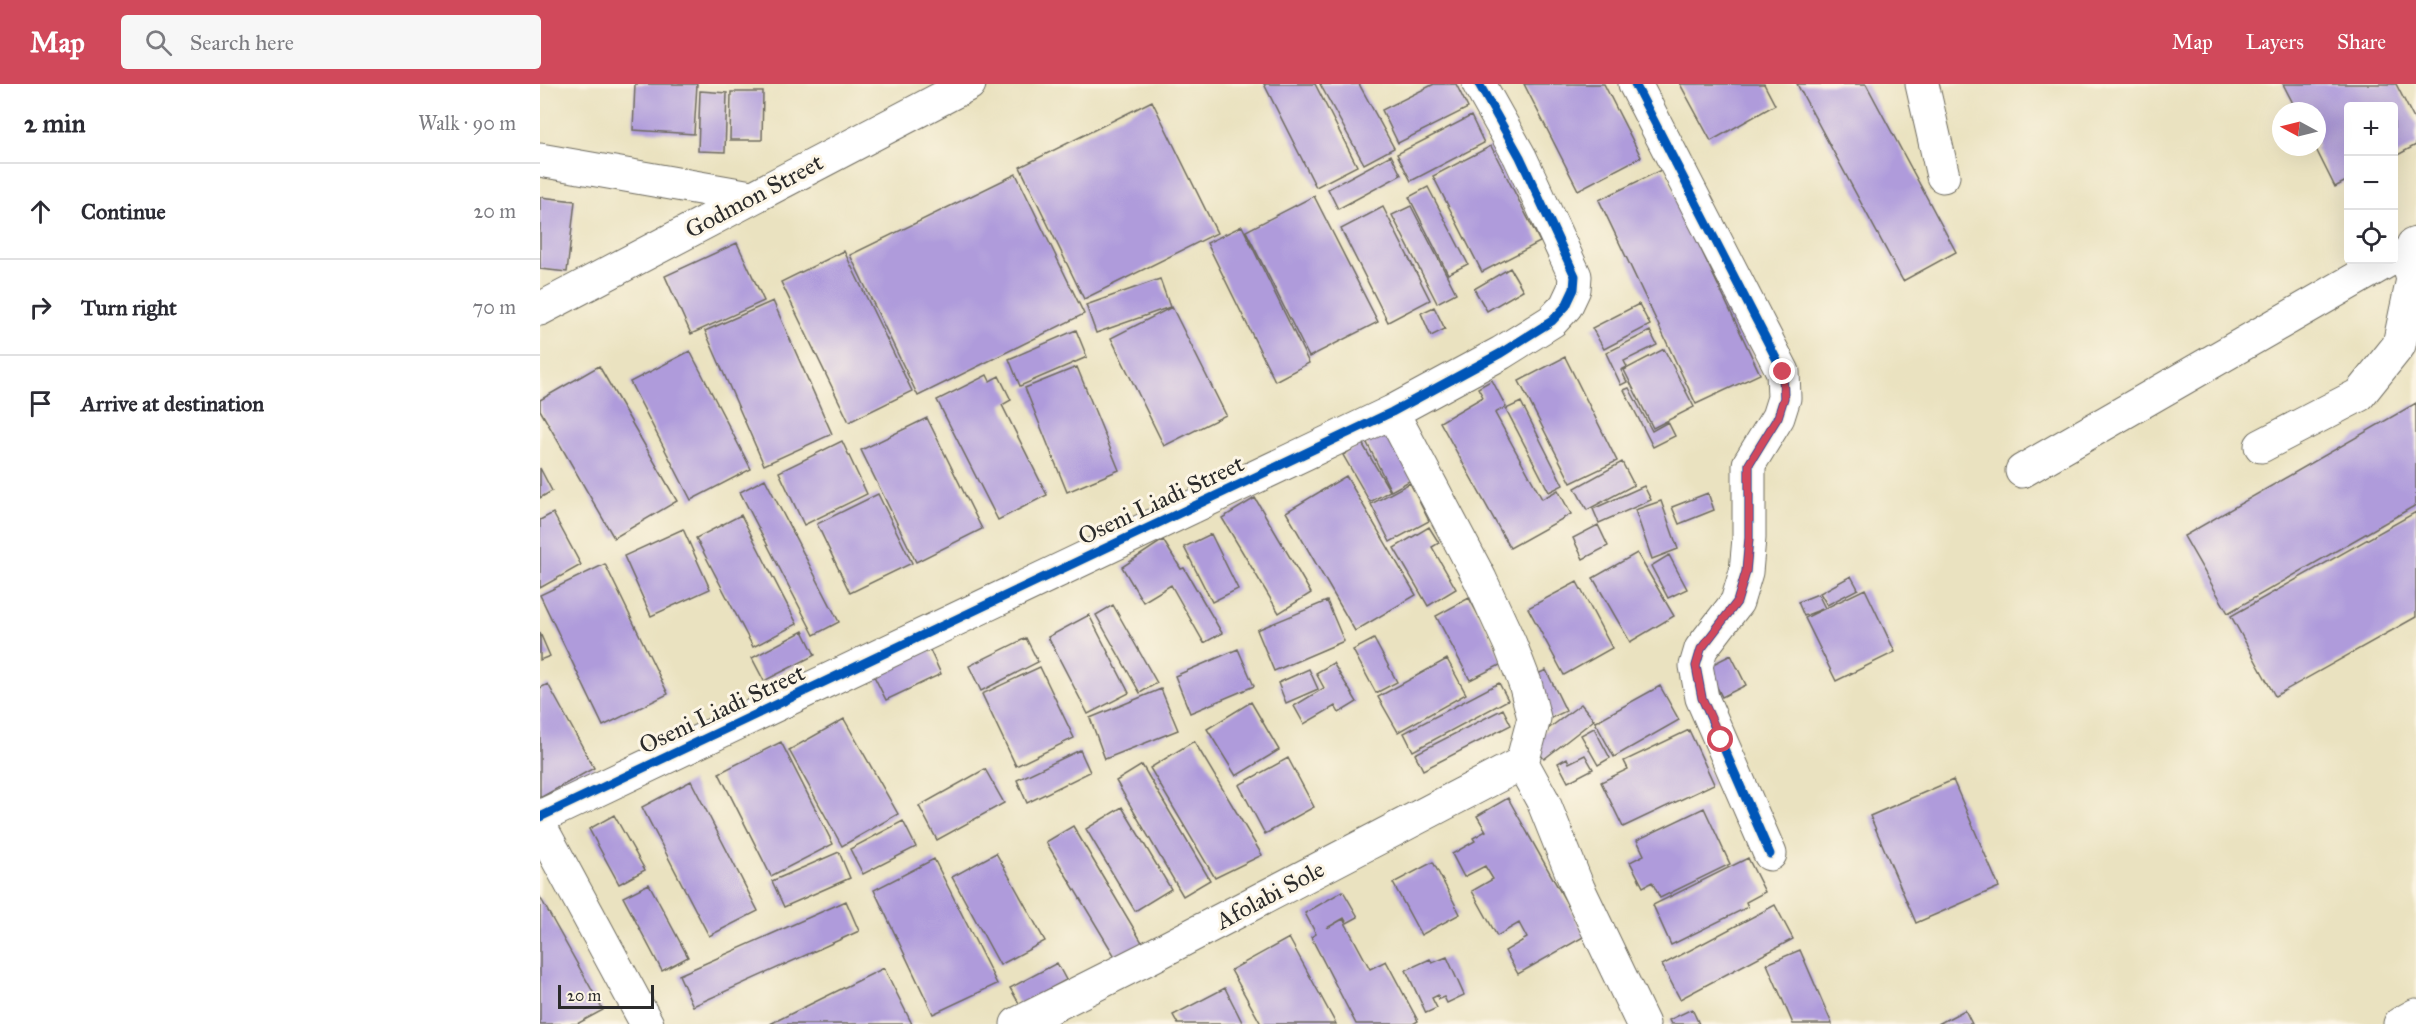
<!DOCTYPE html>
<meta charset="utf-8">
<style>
body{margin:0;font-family:"IM FELL Great Primer",serif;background:#f7f7f7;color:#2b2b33}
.controls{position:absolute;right:18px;top:18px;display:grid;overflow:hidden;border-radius:6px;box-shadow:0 6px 24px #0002}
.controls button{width:54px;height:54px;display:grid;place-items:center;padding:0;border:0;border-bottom:2px solid #e1e1e2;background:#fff;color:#2b2b33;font:30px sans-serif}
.compass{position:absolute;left:1732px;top:18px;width:54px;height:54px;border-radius:50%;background:#fff;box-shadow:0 6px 24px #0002;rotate:277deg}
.scale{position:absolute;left:18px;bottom:15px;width:96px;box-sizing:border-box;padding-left:6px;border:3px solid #2b2b2b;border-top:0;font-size:16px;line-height:21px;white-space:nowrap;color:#2b2b2b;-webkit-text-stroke:4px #fcf5e5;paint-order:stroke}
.stop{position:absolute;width:18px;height:18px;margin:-14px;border:4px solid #d1495b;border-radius:50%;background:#fff}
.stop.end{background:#d1495b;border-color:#fff;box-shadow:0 2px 6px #0008}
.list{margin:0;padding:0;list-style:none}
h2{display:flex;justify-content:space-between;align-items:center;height:78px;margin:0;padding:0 24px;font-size:26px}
h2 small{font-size:20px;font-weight:400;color:#7c7c81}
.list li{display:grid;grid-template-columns:39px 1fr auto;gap:18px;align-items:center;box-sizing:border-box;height:96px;padding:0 24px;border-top:2px solid #e1e1e2}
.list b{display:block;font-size:22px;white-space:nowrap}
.list em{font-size:20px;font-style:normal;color:#7c7c81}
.icon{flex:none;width:33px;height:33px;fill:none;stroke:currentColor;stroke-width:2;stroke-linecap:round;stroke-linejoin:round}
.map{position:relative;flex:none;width:1876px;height:940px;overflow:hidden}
header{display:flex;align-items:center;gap:36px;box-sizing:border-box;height:84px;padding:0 30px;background:#d1495b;color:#fff}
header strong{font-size:28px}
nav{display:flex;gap:33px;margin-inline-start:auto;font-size:21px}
.search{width:420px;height:54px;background:#f7f7f7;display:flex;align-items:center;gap:15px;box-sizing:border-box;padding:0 21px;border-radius:6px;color:#7c7c81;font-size:22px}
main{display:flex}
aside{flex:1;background:#fff}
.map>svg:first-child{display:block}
</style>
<header>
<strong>Map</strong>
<div class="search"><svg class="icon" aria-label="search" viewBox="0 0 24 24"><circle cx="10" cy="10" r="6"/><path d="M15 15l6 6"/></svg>Search here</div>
<nav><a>Map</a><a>Layers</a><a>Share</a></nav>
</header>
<main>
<aside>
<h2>2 min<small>Walk · 90 m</small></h2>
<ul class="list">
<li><svg class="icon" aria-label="ahead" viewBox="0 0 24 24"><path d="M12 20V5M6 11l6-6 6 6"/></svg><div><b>Continue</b></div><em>20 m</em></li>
<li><svg class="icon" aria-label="right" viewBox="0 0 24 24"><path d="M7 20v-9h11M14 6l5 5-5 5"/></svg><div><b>Turn right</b></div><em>70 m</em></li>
<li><svg class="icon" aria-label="arrive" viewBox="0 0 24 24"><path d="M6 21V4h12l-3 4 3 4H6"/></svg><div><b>Arrive at destination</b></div></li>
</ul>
</aside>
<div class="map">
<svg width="1876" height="940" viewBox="0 0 1876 940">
<rect width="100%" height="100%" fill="#fcf5e5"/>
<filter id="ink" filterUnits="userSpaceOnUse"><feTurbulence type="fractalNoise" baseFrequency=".0167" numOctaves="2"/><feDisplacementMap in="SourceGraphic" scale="12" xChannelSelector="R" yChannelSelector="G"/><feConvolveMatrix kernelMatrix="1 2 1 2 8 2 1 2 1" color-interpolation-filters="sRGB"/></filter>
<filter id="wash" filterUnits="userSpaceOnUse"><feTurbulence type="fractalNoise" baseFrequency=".008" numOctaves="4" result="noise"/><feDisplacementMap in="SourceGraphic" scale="24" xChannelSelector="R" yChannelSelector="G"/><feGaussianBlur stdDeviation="1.35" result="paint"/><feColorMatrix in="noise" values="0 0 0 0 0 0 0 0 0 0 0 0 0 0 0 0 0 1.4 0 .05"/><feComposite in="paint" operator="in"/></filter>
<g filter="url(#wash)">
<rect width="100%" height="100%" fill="#eae2c0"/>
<g id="blocks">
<path fill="#af9bdb" d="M95,0H157L154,50L93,46Z
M724,0H775L817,82L776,103Z
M780,0H819L854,64L824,80Z
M894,0H916L928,24L858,59L842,26Z
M984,0H1064L1101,73L1038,106Z
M1140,0H1224L1235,21L1171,57Z
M1257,0H1326L1416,168L1363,197Z
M1743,0H1856L1876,39V61L1854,73V22H1808V96L1795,103L1775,63H1777V27H1757Z
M160,7L187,9L185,68L158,67Z
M191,8H223L222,56H190Z
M612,17L677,149L544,215L480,83Z
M931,32L944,59L871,97L857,70Z
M951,62L1000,158L942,188L893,92Z
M851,71L861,91L798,125L788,105Z
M1123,85L1220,290L1156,320L1059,116Z
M476,90L544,230L378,312L310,171Z
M888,103L928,180L908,190L869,113Z
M774,112L838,238L769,273L706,147Z
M0,113L35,117L27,188L0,185Z
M871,122L916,209L897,219L852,131Z
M843,123L890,216L848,238L801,145Z
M702,142L769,279L735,297L667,159Z
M197,159L224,217L151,250L125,192Z
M304,167L372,307L309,338L241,198Z
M970,184L983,206L947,227L934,205Z
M620,195L630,223L556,249L546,221Z
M233,217L292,350L224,381L165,247Z
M1099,220L1110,241L1064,265L1052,244Z
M632,223L686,331L624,362L571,254Z
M894,223L905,245L891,252L881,229Z
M536,246L547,273L480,302L469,275Z
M1110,247L1117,261L1084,277L1087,283L1081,286L1087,298L1081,301L1066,269Z
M1124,265L1154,323L1113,344L1084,286Z
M150,267L211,385L151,416L90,298Z
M1025,273L1077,377L1031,399L979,297Z
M59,282L137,417L74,454L0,326V316Z
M537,283L579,386L527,408L485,304Z
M447,291L450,297L459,292L471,316L462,321L507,411L458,436L397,316Z
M952,296L966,323L955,329L1002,415L1018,406L1031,430L970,464L900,338L943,313L938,304Z
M1089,304L1112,347L1128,338L1135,352L1113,363L1084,306Z
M981,318L1023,401L1009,408L966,325Z
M1876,319V421L1688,529L1644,452Z
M387,334L442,445L376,478L321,366Z
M844,339L873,395L851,407L823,351Z
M302,357L327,410L264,441L239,388Z
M822,359L850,407L830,418L803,371Z
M1082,378L1094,401L1047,426L1035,404Z
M0,384L12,407L0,414Z
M806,392L876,511L815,547L746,428Z
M225,395L299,538L274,551L200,408Z
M870,399L889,437L850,458L831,420Z
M1104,402L1111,416L1059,439L1053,425Z
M1168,409L1174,426L1139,440L1132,423Z
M338,410L372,479L310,509L277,440Z
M715,414L771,509L739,529L682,434Z
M1121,417L1138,465L1112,475L1095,426Z
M1876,428V533L1735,612L1691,532Z
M13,429L41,481L0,504V436Z
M201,431L257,540L213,563L156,454Z
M1058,441L1068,462L1043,475L1033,454Z
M889,443L899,459L892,463L916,505L888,522L854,464Z
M143,445L170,505L111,532L84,472Z
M671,450L698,505L672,518L644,463Z
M623,456L641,485L644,484L682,549L664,559L631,501L603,518L582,483Z
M1097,469L1134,532L1090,558L1053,494Z
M1129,471L1147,505L1128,514L1111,482Z
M65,480L128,610L63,642L0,511Z
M1311,492L1318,505L1287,521L1280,509Z
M1037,498L1072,564L1024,591L988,524Z
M1325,505L1355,568L1296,597L1265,534Z
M1278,510L1285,524L1264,532L1258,518Z
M929,514L964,579L930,596L896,532Z
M787,517L804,557L734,587L717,546Z
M573,521L617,599L600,609L556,531Z
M549,531L589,609L548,630L508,553Z
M263,547L275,571L224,597L212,574Z
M0,549L10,572L0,576Z
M486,554L498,578L441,607L429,582Z
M834,555L857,598L836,609L813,566Z
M389,564L401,590L346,616L333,590Z
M698,565L714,602L650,629L635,592Z
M1191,571L1206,601L1182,613L1167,583Z
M907,575L926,610L858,648L838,613Z
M793,579L817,618L799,629L795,622L764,640L754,622L784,604L776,589Z
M500,583L534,654L476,682L442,610Z
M769,585L778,605L746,619L738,599Z
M1006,586L1026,627L1007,636L987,595Z
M959,599L968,616L873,667L864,649Z
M8,600L54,684L0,714V604Z
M1120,602L1139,636L1074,673L1055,638Z
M621,605L638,646L565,675L550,634Z
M711,618L739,666L696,692L667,645Z
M1041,620L1054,636L1004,675L991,658Z
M963,625L971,641L883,686L875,670Z
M304,635L358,730L302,762L249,666Z
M1054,644L1070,674L1058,681L1041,651Z
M1149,646L1174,700L1083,743L1061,698L1088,685L1084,677Z
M654,657L722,771L675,794L610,684Z
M241,658L293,760L231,792L179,689Z
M540,666L550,688L487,719L477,696Z
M1045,671L1053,685L1028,698L1018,679L1027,674L1029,679Z
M748,674L774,723L725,750L699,701Z
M602,681L670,796L643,812L576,697Z
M445,685L464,719L397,756L379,722Z
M1413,696L1459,803L1376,839L1330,732Z
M151,697L218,827L169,852L102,723Z
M968,714L1045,852L978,890L965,867L987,854L979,839L957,852L932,807L953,795L945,782L924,793L912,770L935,757L933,754L946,747L937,732Z
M582,723L631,805L595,827L546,745Z
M1164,724L1190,780L1120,814L1112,798L1103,803L1090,778L1104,771L1097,756Z
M74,731L105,786L79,800L49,745Z
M363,737L376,763L323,790L310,765Z
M533,742L603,860L577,876L506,758Z
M299,768L310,794L244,823L232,797Z
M456,769L505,857L460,881L412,793Z
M1208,774L1225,808L1206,818L1208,823L1131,861L1113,821Z
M394,775L457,900L393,930L334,806Z
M893,778L920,830L881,851L853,799Z
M109,800L148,873L122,887L83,813Z
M803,807L818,833L807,839L804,834L787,844L803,835L830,885L846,877L878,937L873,940H816L771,853L776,850L765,829Z
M0,813L63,926L37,940H0Z
M306,817L319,847L153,922L139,891Z
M1235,821L1253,855L1140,915L1122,881Z
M749,854L796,940H721L691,886Z
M1260,866L1292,940H1253L1227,880Z
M907,873L924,911L907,919L904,913L899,915L898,911L892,914L897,924L886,929L866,886L890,875L892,879Z
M517,879L526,896L480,921L470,904Z
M344,884L372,940H230Z
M685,904L703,940H638L633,931Z
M1152,925L1159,940H1131L1129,936Z
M1425,926L1432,940H1398Z"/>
</g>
</g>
<g filter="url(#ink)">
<use href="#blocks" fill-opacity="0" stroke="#6e6b5f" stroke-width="1.5"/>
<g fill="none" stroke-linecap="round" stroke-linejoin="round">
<g stroke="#6e6b5f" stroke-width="35">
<path id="minor" d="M1095,0L1243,288L1244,314L1238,333L1209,380V454L1206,488L1197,518L1161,565L1156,582L1162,614L1230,770
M1382,0L1403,92
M0,76L211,113
M0,225L429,0
M852,328L940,495L970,560L985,599L994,634L982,679L1003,717L1038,804L1103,940
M1721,362L1819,311L1859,261L1873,195L1868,178L1873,161L1876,160
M1482,387L1849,176
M0,733L852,328L961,269L1012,237L1026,222L1034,205L1035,192L980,73L939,0
M0,742L107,940
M477,940L612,872L982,679
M1860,940L1876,931"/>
</g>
<use href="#minor" stroke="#fff" stroke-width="33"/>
<g stroke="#fcf5e5" stroke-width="13">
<path id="cycleway" d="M1095,0L1243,288L1244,314L1238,333L1209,380V454L1206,488L1197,518L1161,565L1156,582L1162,614L1230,770
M0,733L852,328L961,269L1012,237L1026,222L1034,205L1035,192L980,73L939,0"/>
</g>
<use href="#cycleway" stroke="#0057b8" stroke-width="9"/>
</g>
</g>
<g fill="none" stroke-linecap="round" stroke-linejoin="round" filter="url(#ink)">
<path stroke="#d1495b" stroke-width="8" d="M1181,656L1162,614L1156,582L1161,565L1197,518L1206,488L1209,454V380L1238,333L1244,314L1243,288"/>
</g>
<g text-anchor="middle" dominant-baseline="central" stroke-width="6" stroke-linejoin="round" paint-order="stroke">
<g font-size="24" fill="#2b2b2b" stroke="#fcf5e5">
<text transform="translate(214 112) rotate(-28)">Godmon Street</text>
<text transform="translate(621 416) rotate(-25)">Oseni Liadi Street</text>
<text transform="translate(182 625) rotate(-25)">Oseni Liadi Street</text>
<text transform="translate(730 811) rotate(-28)">Afolabi Sole</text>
</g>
</g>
</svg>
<div class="controls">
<button>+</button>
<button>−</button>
<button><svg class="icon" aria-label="locate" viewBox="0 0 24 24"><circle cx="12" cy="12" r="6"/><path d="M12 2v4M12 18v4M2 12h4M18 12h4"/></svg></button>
</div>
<svg class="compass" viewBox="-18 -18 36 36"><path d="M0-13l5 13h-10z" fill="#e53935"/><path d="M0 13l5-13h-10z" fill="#7c7c81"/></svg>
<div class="scale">20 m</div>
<div class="stop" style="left:1181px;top:656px"></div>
<div class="stop end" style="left:1243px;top:288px"></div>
</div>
</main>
